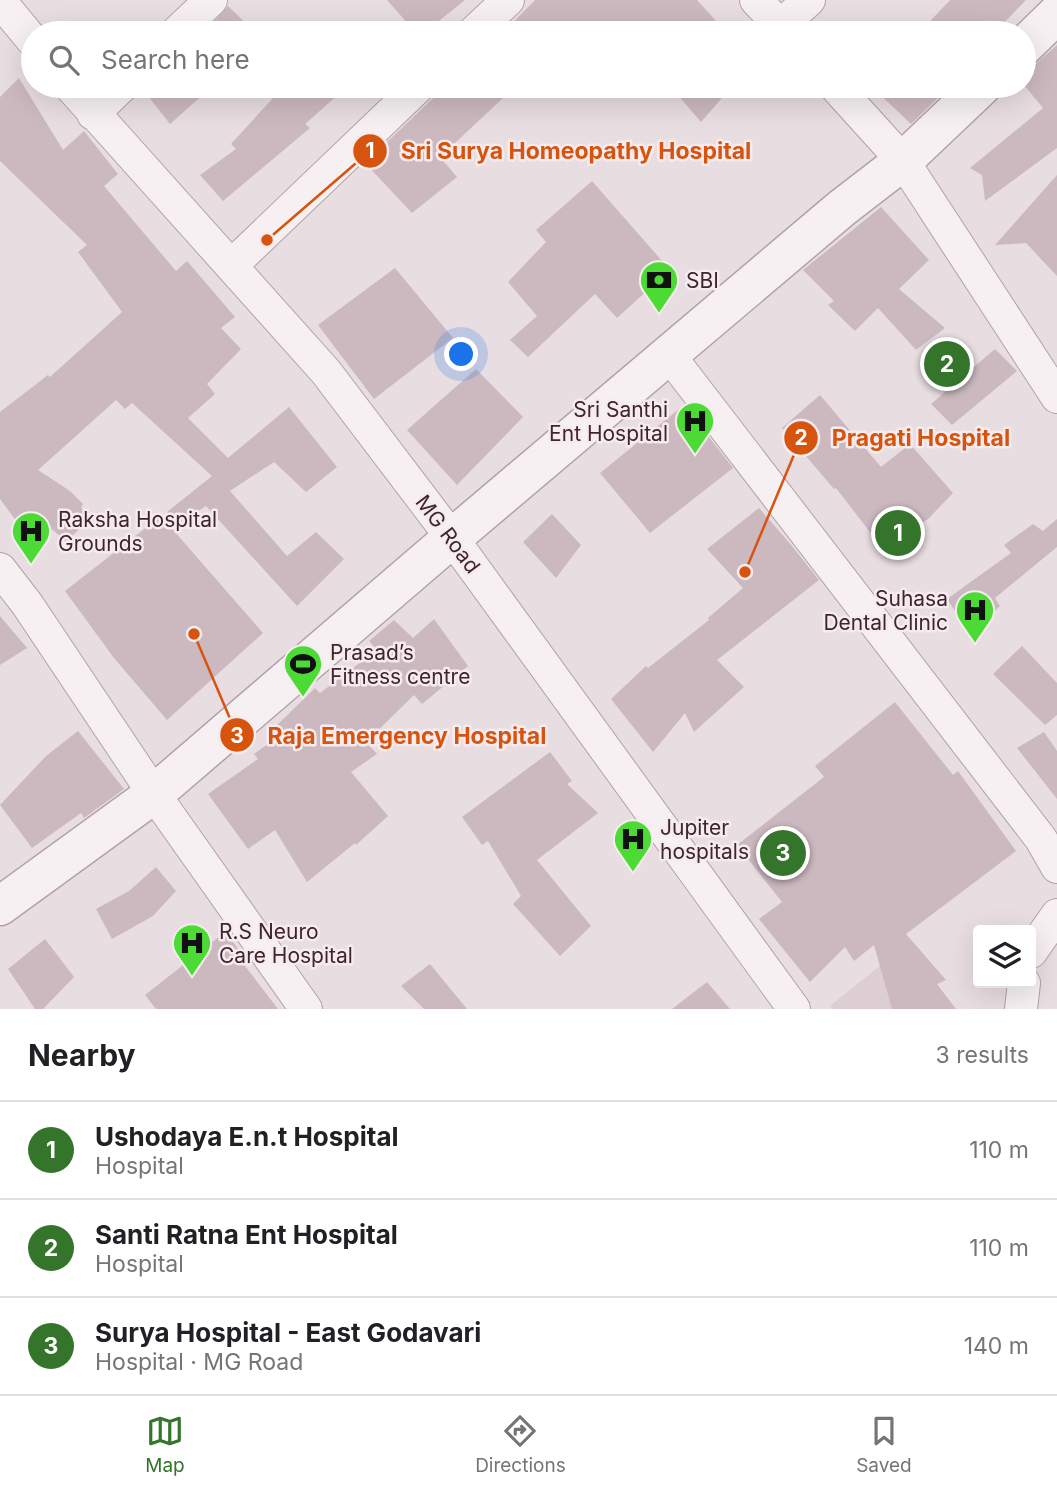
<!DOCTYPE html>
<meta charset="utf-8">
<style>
body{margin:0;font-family:Inter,sans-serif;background:#f6f6f6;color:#202124}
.controls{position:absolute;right:21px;bottom:21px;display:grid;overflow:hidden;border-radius:7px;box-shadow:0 7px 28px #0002}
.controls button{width:63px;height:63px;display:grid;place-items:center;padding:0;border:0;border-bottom:2px solid #e0e0e0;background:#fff;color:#202124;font:35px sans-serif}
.you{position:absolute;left:462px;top:355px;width:24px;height:24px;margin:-18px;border:5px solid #fff;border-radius:50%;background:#1a73e8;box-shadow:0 0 0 10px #1a73e833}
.badge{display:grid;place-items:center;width:46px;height:46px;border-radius:50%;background:#34752b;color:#fff;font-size:23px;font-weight:700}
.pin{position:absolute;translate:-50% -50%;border:4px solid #fff;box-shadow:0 2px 7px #0006}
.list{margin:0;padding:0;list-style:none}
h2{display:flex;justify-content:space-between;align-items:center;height:91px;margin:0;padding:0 28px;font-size:30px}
h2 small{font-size:23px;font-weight:400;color:#757577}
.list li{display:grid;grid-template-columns:46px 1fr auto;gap:21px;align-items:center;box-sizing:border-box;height:98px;padding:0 28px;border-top:2px solid #e0e0e0}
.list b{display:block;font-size:26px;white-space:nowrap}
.list p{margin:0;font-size:23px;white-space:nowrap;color:#757577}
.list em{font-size:23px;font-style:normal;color:#757577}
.icon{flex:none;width:38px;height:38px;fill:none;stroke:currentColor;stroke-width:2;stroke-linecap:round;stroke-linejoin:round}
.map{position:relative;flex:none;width:1057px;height:1009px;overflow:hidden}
.search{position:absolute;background:#fff;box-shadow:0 7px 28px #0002;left:21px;right:21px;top:21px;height:77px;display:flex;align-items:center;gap:18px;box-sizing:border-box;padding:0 24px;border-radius:38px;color:#757577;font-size:26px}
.sheet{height:385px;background:#fff}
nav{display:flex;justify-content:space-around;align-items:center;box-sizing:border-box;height:98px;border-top:2px solid #e0e0e0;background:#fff;font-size:19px;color:#757577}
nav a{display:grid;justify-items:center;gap:4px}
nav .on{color:#34752b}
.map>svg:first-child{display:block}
</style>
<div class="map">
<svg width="1057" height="1009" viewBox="0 0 1057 1009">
<rect width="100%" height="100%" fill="#e8dde1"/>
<path fill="#ddced4" d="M901,949L944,1009H833L830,1006Z"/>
<path fill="#ccb9c0" d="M387,0H465L424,33H416Z
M535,0H697L727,33H503Z
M950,0H1026L994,33H919Z
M228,6L256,33H203Z
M1057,45V148L985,201L982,175L970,168L1043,108L1024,85V74Z
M19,78L63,150L84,131L118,174L104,186L176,271L187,261L235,317L221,328L241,349L207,384L215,394L188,418L228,458L289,407L337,467L306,492L274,462L230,491L287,556L316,532L344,559L297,606L206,506L176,525L167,512L212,476L132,403L125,409L116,400L38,470L70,491L83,504L81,508L91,518L66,542L52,529L46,532L33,519L23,530L0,499V412L48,375L50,377L122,312L78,252L87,245L0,161V97Z
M140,86H213L170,124Z
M284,86H348L305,124L310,128L223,201L200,175L236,149L231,144Z
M446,86H516L440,157L457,177L412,213L365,163Z
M670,86H711L722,98L701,122Z
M871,86H950L911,124Z
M1057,175V276L1026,243L995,245Z
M592,181L670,270L617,318L595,294L528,357L510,340L537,316L508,282L546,242L536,230Z
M881,207L929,260L899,289L945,328L916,350L878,308L855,331L828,305L834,301L803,270Z
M395,268L453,338L374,399L318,325Z
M995,349L1017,371L952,425L931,404Z
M476,369L523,417L457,485L407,430Z
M820,395L881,467L910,444L953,493L928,519L883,549L836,488L834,489L782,428Z
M684,405L733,468L650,533L600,473Z
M759,508L792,546L819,580L717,660L744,687L694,732L685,713L653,752L611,699L646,666L648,668L709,620L708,618L743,588L707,549Z
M552,514L581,545L556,578L523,542Z
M161,516L263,633L167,720L114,658L65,591Z
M1057,519V547L995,598L1000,606L970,634L947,599L1011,553L1004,545L1033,524L1043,531Z
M0,616L27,648L0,665Z
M434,619L468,666L422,704L414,695L366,742L377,754L351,772L388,816L356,845L355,843L307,882L275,830L248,849L208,794L258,759L254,754L279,736L273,729L315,688L320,693L377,650L369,641L394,620L413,638Z
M1022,646L1057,683V715L1045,725L993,674Z
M895,702L953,775L958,771L1016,851L906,934L946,980L937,984L956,1009H892L874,945L854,961L845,947L810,982L759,919L782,902L737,845L824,777L815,766Z
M78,731L124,789L84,818L81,813L32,848L0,805L46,756Z
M1044,732L1057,751V799L1017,748Z
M550,752L572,781L567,784L598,813L537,860L591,926L560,956L513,904L521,896L488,841L482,845L462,817Z
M156,867L176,891L153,916L112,939L96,909L129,891Z
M225,932L246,959L242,962L278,1009H156L145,995Z
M45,939L74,977L43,1009H35L8,969Z
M430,964L467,1009H424L401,986Z
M707,982L730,1009H672Z"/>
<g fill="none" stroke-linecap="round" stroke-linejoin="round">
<g stroke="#b2a2a8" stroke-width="34">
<path id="minor" d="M756,0L787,33
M0,1L33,41
M780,26L809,0
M176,33L211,0
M473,33L508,0
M70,86L326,372L452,538L794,1009
M835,86L903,161L1057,397
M93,114L122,86
M232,265L419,86
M669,355L1041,839L1057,867
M0,569L27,604L154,794L306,1009
M1031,952L1057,915
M1021,1009L1024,983"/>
</g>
<g stroke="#b2a2a8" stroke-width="41">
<path id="tertiary" d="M1024,46L1057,14
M0,906L154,794L452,538L842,208L903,161L982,86"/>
</g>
<use href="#minor" stroke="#f6f0f2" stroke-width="32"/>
<use href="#tertiary" stroke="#f6f0f2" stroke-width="38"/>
</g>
<defs>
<g id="bank-pin" transform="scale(2.0125)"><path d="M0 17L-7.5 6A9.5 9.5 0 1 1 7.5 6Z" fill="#4cdb34" stroke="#f6ecf0"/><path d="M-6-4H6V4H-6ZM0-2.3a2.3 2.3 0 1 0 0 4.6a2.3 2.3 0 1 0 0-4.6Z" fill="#111"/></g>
<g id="hospital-pin" transform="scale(2.0125)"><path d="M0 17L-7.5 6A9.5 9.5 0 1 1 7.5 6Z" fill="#4cdb34" stroke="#f6ecf0"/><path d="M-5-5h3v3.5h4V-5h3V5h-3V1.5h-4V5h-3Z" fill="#111"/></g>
<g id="stadium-pin" transform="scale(2.0125)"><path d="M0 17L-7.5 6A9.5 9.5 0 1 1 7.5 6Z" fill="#4cdb34" stroke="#f6ecf0"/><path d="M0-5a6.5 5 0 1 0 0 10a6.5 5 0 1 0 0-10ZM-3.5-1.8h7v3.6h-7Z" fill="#111"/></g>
</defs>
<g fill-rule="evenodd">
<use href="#bank-pin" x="659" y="280"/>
<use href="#hospital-pin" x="695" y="421"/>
<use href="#hospital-pin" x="31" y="531"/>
<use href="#hospital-pin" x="975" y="610"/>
<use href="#stadium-pin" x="303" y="664"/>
<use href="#hospital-pin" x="633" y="839"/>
<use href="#hospital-pin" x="192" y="943"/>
</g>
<g text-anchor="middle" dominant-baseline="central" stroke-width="5" stroke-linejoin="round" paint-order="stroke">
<g font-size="21" fill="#40252e" stroke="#f6ecf0" text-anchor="start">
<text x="686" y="280">SBI</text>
<text x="668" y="409" text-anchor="end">Sri Santhi<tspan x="668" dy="24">Ent Hospital</tspan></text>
<text x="58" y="519">Raksha Hospital<tspan x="58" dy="24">Grounds</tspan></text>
<text x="948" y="598" text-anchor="end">Suhasa<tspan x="948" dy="24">Dental Clinic</tspan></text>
<text x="330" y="652">Prasad’s<tspan x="330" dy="24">Fitness centre</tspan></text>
<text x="660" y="827">Jupiter<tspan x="660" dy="24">hospitals</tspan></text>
<text x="219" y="931">R.S Neuro<tspan x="219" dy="24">Care Hospital</tspan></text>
</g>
<g font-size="21" fill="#40252e" stroke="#f6ecf0">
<text transform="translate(448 534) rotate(53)">MG Road</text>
</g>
</g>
<path fill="none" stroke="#d7540f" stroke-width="2.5" d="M267 240L370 151M745 572L801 438M194 634L237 735"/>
<g fill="#d7540f" stroke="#f6ecf0" stroke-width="2.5">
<circle cx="267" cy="240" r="7"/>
<circle cx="745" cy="572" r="7"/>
<circle cx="194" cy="634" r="7"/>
<circle cx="370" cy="151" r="18"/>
<circle cx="801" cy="438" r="18"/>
<circle cx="237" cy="735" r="18"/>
</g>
<g font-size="21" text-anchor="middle" font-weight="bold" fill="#fff">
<text x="370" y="158">1</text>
<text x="801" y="445">2</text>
<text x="237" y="743">3</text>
</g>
<g font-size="23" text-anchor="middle" font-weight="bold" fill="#d7540f" stroke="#f6ecf0" stroke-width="5" stroke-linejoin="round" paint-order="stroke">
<text x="576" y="159">Sri Surya Homeopathy Hospital</text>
<text x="921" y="446">Pragati Hospital</text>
<text x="407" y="744">Raja Emergency Hospital</text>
</g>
</svg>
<div class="controls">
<button><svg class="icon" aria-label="layers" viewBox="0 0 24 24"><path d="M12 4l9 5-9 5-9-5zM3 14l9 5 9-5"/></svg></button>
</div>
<div class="you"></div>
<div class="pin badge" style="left:898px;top:533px">1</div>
<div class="pin badge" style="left:947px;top:364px">2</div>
<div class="pin badge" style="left:783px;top:853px">3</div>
<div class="search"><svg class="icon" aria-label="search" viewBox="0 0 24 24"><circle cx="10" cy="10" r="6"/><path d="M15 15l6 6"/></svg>Search here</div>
</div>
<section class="sheet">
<h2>Nearby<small>3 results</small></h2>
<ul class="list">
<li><span class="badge">1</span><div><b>Ushodaya E.n.t Hospital</b><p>Hospital</p></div><em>110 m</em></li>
<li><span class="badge">2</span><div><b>Santi Ratna Ent Hospital</b><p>Hospital</p></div><em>110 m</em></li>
<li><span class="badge">3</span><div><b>Surya Hospital - East Godavari</b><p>Hospital · MG Road</p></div><em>140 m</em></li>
</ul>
</section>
<nav>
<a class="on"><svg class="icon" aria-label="map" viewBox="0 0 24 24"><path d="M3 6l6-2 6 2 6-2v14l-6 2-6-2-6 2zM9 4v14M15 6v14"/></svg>Map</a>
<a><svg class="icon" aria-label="directions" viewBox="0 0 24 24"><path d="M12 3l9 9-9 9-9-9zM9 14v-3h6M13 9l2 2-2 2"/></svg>Directions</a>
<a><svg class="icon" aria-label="saved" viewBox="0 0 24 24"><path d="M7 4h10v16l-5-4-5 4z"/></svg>Saved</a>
</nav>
